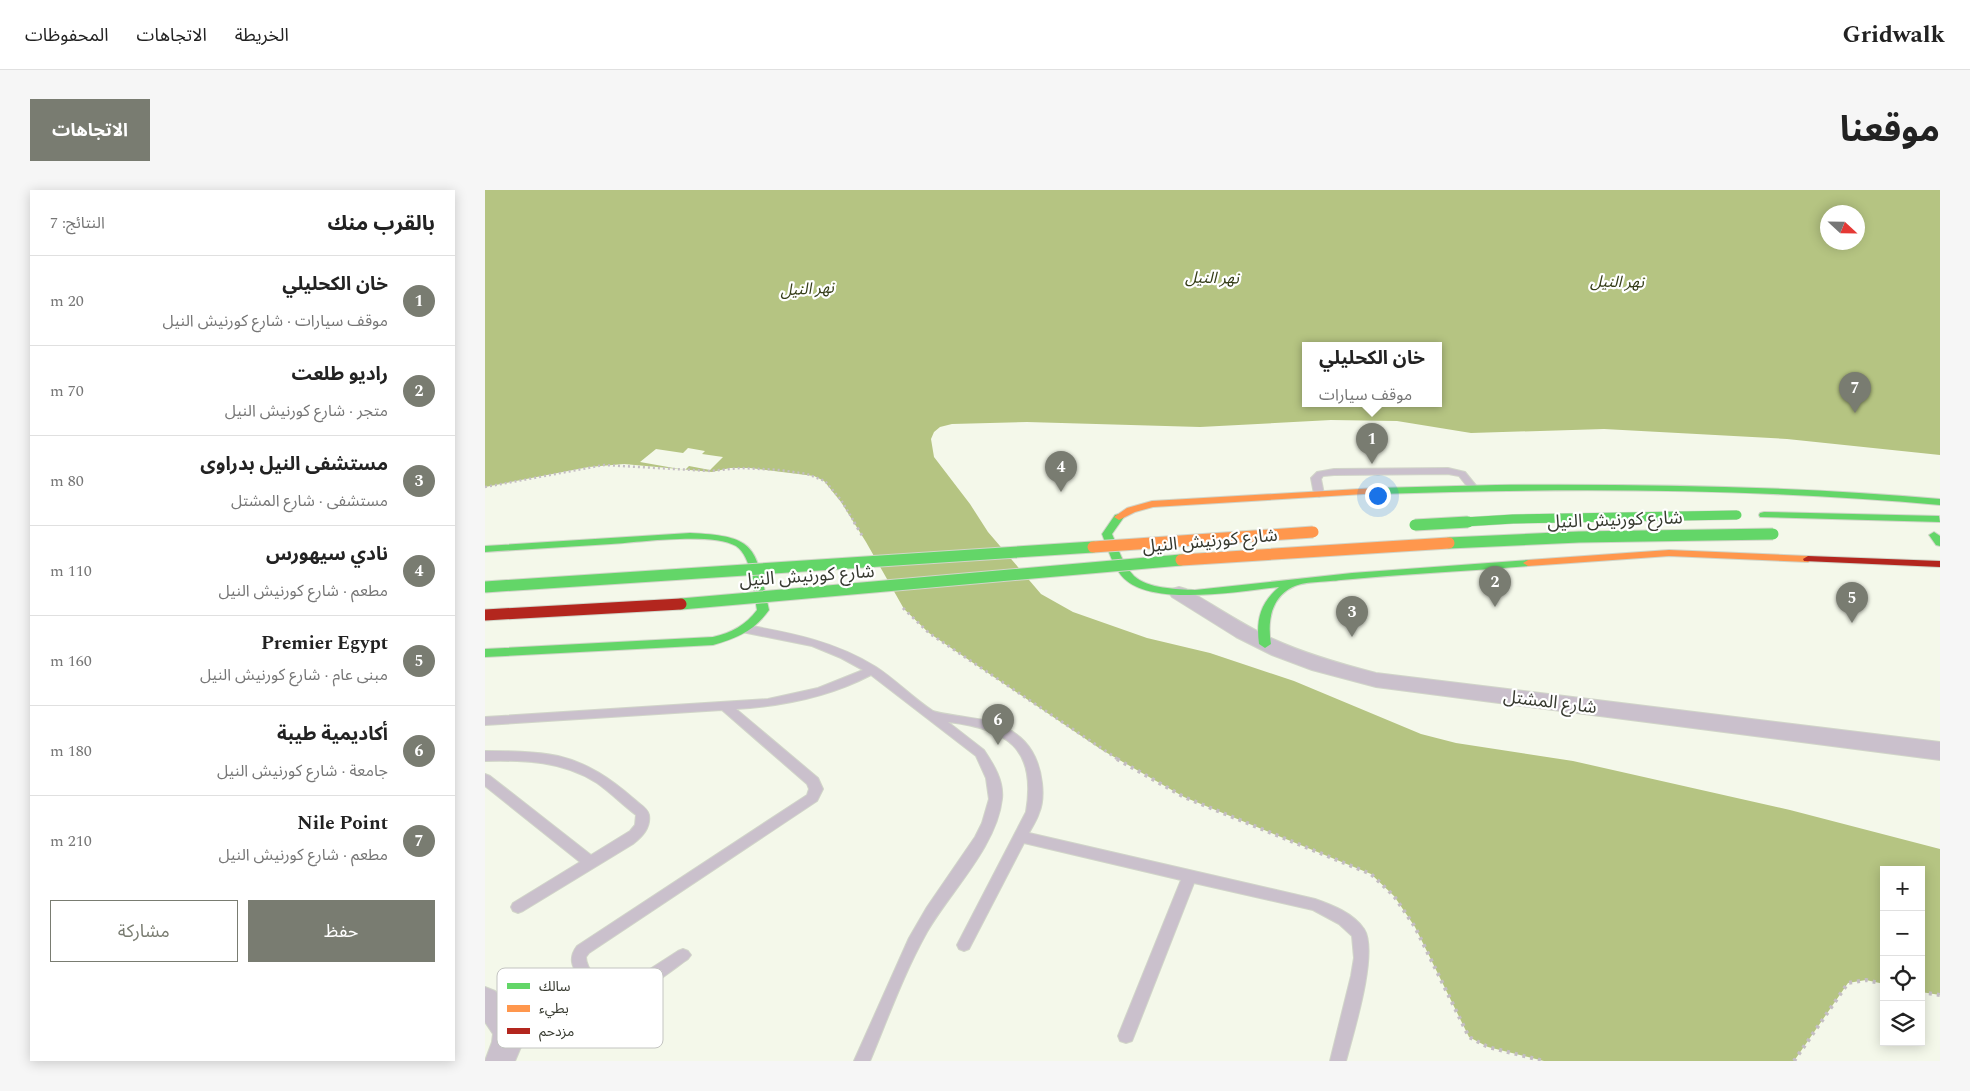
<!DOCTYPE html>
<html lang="ar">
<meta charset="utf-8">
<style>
body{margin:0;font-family:Spectral,"Noto Sans Arabic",serif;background:#f6f6f6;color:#222;direction:rtl}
.controls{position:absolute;right:15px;bottom:15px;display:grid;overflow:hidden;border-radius:0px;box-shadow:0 2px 12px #0003}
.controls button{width:45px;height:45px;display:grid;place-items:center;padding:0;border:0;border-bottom:1px solid #e0e0e0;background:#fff;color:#222;font:25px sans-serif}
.compass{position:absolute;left:1335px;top:15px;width:45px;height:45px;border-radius:50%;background:#fff;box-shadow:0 2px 12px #0003;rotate:112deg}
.you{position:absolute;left:892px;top:305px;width:18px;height:18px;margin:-12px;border:4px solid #fff;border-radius:50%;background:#1a73e8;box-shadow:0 0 0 8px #1a73e833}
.badge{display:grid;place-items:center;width:32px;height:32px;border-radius:50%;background:#797c71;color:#fff;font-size:16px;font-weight:700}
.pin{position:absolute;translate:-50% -41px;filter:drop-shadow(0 1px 2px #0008)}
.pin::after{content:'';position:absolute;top:26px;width:18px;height:15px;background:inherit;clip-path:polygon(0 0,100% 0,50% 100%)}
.popup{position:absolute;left:817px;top:152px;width:140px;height:65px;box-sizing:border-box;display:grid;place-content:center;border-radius:0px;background:#fff;filter:drop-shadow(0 1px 4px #0005);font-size:16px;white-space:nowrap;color:#767676}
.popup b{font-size:19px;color:#222}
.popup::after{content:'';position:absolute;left:50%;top:100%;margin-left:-10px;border:10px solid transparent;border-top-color:#fff}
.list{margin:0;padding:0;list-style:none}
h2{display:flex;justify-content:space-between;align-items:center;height:65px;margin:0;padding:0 20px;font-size:21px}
h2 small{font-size:16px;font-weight:400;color:#767676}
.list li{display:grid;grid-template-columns:32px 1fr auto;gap:15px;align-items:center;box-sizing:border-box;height:90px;padding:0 20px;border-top:1px solid #e0e0e0}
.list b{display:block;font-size:19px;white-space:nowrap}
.list p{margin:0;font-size:16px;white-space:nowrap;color:#767676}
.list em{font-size:16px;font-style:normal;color:#767676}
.actions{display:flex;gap:10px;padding:15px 20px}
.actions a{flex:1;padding:11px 0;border:1px solid #797c71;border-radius:0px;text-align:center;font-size:18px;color:#797c71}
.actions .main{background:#797c71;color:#fff}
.icon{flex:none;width:28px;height:28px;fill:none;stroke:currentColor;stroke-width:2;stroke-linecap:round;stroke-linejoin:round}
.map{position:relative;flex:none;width:1455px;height:871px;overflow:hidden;direction:ltr;border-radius:0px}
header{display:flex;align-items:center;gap:30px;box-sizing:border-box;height:70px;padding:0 25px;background:#fff;border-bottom:1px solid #e0e0e0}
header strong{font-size:24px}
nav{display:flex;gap:28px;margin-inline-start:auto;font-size:18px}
.intro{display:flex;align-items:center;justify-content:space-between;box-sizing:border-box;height:120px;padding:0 30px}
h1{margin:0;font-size:35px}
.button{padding:12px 22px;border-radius:0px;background:#797c71;color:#fff;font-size:18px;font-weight:700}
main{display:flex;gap:30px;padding:0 30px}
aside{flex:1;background:#fff;border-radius:0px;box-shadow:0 2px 12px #0003}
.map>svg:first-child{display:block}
</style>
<header>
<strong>Gridwalk</strong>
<nav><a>الخريطة</a><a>الاتجاهات</a><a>المحفوظات</a></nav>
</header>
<div class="intro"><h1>موقعنا</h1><a class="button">الاتجاهات</a></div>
<main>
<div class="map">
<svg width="1455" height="871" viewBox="0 0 1455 871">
<rect width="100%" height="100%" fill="#f4f8ea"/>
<path fill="#b5c482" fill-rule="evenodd" d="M0,0H1455V265L1302,249L1119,239L986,243L912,231L846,230L715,237L542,232L467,234L455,237L449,242L446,249L449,267L485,314L503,342L556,404L588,422L662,448L725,463L809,491L936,544L971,553L1088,571L1305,620L1455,659V805L1436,802V680H1399V794L1381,790L1363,793L1309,871H1059L1003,857L984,847L930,737L909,706L886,684L699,607L617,560L444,443L419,419L381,352L356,312L339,291L329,286L265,278H245L227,282L139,274L104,277L0,297ZM1342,22H1372V52H1342ZM821,155H953V213H821Z"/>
<path fill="#f4f8ea" d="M203,258L220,261L217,264L238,267L225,280L204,276L200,280L155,272L171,259L198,263Z"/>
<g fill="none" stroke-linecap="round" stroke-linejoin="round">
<g stroke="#d1d5c9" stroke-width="2">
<path id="lane" d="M963,278L980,282L993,298L991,300H985L974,286L963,284L849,285L838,286L836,289L839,304L834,307L829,304L826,288L832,282L849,279Z
M261,435C307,443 351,452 391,477C411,490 428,508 448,521C454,524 490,528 500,530C534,539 553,558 557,593C558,602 558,614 554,623C552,630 547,637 544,643L830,709C847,715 868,723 879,739C894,762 868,844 861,871H845L866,786L869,768L867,746L854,734L828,720L709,693L649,846L647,851L641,853L635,851L633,846L696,690L539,653L484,759L479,761L474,759L472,755L541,622C552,558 522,539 463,532L499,560C509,575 519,591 517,609C512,656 465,702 442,742C419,783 403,828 385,871H369L424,748L442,717L490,647L497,633L504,609L501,588L491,566L386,485C344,507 298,516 251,519L333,588L338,599L332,611L104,763L101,767C101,779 116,795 126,801L134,799L193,761L198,759L203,761L206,765L203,769C187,780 140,818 122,814C110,811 101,798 94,788C87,776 83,768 92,756L322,605L324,599L322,594L237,520L0,535V527L283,509L333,498L378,480L356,468L327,456L257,442L255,439Z
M0,561C24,561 49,561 73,566C103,573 126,589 149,609C154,614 163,618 164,625C166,638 157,647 148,654L38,721L33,723L28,721L26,717L28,713L95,672L0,596V584L5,586L106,665L145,641L150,635L151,625C138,615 126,603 112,593C78,571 39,570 0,571Z"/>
</g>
<g stroke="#d1d5c9" stroke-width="2">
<path id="street" d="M694,397L701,399C730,416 758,435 788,449C821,464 856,474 891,483L1455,552V570L891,497L827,480L787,465L751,447L687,407L684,403L687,399Z
M0,797L10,801L29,823L36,838L38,852L30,871H0L7,852L8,844L0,832Z"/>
</g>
<g stroke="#d1d5c9" stroke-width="2">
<path id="fast" d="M1011,295C1159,294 1307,296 1455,309V315C1268,298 1079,298 892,304L887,301L892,298Z
M1279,322L1454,326L1455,332L1275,327L1274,325L1275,323Z
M634,324L639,327L627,344C633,358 638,375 649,386C663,399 692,399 710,400L867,383L1043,370L1048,373L1043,376C981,381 918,384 856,390C844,392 821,391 810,396C786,406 782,431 786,454L780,458L774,454C771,430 775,413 794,397C757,401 673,416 642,391C629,381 623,359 617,344L630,325Z
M1449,342L1455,346V356L1451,355L1444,345Z
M205,343C274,346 270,358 284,420C269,441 252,448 228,455L0,467V459L228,447C246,443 261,435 272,420C269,403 267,366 251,356C227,342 155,352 126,354C84,357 42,359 0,362V356Z"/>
</g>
<g stroke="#d1d5c9" stroke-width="2">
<path id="slow" d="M892,298L895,299L897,301L895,303L668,317L650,322L634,330L629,327L642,318L667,311Z
M1184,360L1323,366L1328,369L1323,372L1184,366L1043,376L1038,373L1043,370Z"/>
</g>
<g stroke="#d1d5c9" stroke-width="2">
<path id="jam" d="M1323,366L1455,371V377L1319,371L1318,369Z"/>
</g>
<path stroke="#c4bec3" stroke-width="2.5" stroke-dasharray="2 3" stroke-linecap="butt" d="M0,297L119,275L225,281L256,278L295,280L322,284L340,291L356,310L370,333"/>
<path stroke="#c4bec3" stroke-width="3" stroke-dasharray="2.5 4" stroke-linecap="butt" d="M369,332L378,347
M418,418L444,443L634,570"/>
<path stroke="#c4bec3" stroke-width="4" stroke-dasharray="3 5" stroke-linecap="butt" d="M632,569L699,607L886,684L909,706L930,737L984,847L1003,857L1059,871
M1436,802L1455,805
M1309,871L1363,793L1381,790L1399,794"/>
<use href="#lane" fill="#cac0cc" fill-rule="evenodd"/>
<use href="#street" fill="#cac0cc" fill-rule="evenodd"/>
<use href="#fast" fill="#63d668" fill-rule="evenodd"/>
<use href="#slow" fill="#ff974d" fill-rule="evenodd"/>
<use href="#jam" fill="#b3261e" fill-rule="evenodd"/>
<g stroke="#d1d5c9" stroke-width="10" stroke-linecap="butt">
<path id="fast-bridge-far1" d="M963,333L1028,329L1252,325"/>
</g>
<g stroke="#d1d5c9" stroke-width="13" stroke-linecap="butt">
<path id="fast-bridge" d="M930,335L983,332
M964,353L1094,347L1288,344
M0,397L608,357
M196,414L696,370"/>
</g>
<g stroke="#d1d5c9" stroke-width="13" stroke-linecap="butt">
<path id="slow-bridge" d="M608,357L828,342
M696,370L964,353"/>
</g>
<g stroke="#d1d5c9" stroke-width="13" stroke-linecap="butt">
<path id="jam-bridge" d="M0,425L196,414"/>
</g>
<use href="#fast-bridge-far1" stroke="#63d668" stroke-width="9"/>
<use href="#fast-bridge" stroke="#63d668" stroke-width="11"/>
<use href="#slow-bridge" stroke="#ff974d" stroke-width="11"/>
<use href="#jam-bridge" stroke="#b3261e" stroke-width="11"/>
</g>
<g text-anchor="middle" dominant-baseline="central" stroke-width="4.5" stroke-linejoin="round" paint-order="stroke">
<g font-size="16" font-style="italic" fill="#353d18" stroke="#fff">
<text transform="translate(727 88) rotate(1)">نهر النيل</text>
<text transform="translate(1132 92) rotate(1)">نهر النيل</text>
<text transform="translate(322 99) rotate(-3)">نهر النيل</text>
</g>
<g font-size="18" fill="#373a30" stroke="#fff">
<text transform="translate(1130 330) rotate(-2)">شارع كورنيش النيل</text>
<text transform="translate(725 351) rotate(-5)">شارع كورنيش النيل</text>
<text transform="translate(322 386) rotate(-4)">شارع كورنيش النيل</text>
<text transform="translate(1065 512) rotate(7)">شارع المشتل</text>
</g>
</g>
<rect x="12" y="778" width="166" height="80" rx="8" fill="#fff" stroke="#c3c4c1" stroke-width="1"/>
<rect x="22" y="793" width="23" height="6" fill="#63d668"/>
<rect x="22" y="815" width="23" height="7" fill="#ff974d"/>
<rect x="22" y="838" width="23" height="6" fill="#b3261e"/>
<g font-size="14" fill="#373a30">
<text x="54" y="801">سالك</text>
<text x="54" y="823">بطيء</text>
<text x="54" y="846">مزدحم</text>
</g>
</svg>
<div class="controls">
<button>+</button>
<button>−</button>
<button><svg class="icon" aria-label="locate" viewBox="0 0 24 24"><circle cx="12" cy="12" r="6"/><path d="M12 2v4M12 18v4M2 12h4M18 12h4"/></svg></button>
<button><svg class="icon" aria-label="layers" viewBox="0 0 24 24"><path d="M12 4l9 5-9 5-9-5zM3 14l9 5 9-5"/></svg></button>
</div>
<svg class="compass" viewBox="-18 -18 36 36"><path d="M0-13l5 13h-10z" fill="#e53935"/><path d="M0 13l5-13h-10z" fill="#767676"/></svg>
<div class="you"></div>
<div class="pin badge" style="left:887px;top:274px">1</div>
<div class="popup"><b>خان الكحليلي</b>موقف سيارات</div>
<div class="pin badge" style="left:1010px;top:417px">2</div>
<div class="pin badge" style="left:867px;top:447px">3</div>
<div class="pin badge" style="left:576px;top:302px">4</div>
<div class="pin badge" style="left:1367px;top:433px">5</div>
<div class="pin badge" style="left:513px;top:555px">6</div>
<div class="pin badge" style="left:1370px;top:223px">7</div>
</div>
<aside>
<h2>بالقرب منك<small>النتائج: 7</small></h2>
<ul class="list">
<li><span class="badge">1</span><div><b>خان الكحليلي</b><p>موقف سيارات · شارع كورنيش النيل</p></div><em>20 m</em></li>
<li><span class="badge">2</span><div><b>راديو طلعت</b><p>متجر · شارع كورنيش النيل</p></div><em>70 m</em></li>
<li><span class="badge">3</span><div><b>مستشفى النيل بدراوى</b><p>مستشفى · شارع المشتل</p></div><em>80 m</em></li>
<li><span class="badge">4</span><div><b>نادي سيهورس</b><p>مطعم · شارع كورنيش النيل</p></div><em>110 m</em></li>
<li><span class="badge">5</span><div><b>Premier Egypt</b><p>مبنى عام · شارع كورنيش النيل</p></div><em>160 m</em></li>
<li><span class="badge">6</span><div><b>أكاديمية طيبة</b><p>جامعة · شارع كورنيش النيل</p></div><em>180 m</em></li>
<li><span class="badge">7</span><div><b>Nile Point</b><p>مطعم · شارع كورنيش النيل</p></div><em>210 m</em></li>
</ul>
<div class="actions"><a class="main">حفظ</a><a>مشاركة</a></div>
</aside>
</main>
